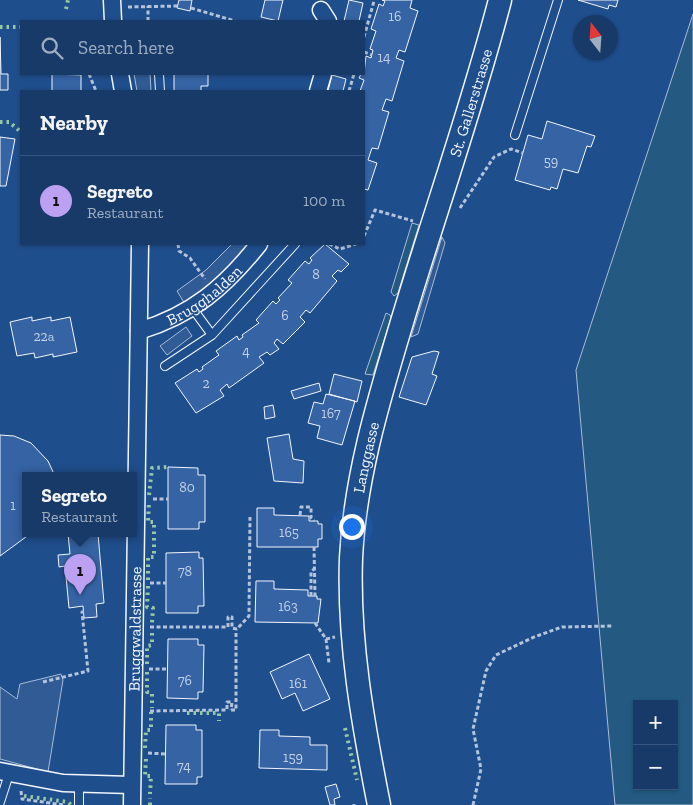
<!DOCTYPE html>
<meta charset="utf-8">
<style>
body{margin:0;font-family:"Zilla Slab",serif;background:#244571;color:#f1f3f6}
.controls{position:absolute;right:15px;bottom:15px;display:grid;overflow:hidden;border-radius:0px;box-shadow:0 1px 4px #0004}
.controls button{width:45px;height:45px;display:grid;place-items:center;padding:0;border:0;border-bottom:1px solid #36547d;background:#173a69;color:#f1f3f6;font:25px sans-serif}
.compass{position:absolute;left:573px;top:15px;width:45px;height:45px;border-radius:50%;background:#173a69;box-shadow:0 1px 4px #0004;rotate:343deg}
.you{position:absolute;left:351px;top:526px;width:18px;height:18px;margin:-12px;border:4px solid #fff;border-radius:50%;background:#1a73e8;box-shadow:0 0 0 8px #1a73e833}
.badge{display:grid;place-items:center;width:32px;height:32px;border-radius:50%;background:#bca0f2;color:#111;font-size:16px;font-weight:700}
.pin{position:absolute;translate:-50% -41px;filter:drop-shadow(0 1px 2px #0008)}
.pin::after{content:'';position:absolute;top:26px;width:18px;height:15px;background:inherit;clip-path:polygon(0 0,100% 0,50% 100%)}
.popup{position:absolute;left:22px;top:472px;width:115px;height:65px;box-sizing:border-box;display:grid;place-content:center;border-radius:0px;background:#173a69;filter:drop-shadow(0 1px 4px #0005);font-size:16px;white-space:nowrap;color:#9eadc0}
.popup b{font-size:19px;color:#f1f3f6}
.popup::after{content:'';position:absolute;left:50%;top:100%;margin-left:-10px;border:10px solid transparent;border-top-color:#173a69}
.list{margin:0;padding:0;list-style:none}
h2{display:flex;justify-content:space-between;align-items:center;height:65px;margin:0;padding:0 20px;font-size:21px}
h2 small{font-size:16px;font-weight:400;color:#9eadc0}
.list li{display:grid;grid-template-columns:32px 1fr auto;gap:15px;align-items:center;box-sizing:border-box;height:90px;padding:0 20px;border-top:1px solid #36547d}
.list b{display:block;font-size:19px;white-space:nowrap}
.list p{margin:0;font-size:16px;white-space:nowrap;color:#9eadc0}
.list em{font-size:16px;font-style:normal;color:#9eadc0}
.icon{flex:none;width:28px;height:28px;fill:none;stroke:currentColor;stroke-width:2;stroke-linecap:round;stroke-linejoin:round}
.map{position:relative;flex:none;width:693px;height:805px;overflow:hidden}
.search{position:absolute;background:#173a69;box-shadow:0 1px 4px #0004;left:20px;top:20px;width:345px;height:55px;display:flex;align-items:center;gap:12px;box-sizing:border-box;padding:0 18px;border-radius:0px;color:#9eadc0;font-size:19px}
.panel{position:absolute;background:#173a69;box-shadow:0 1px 4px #0004;left:20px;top:90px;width:345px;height:155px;border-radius:0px}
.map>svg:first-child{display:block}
</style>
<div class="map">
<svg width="693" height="805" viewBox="0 0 693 805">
<rect width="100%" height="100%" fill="#1f4e8c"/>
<path fill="#245a82" stroke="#a8bbd7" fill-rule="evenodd" d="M693,14V805H615L576,370ZM637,704H674V786H637Z
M412,223L419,225L398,293L394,296L391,292Z
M386,313L390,315L391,318L373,375L365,374Z"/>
<path fill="#305b95" stroke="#a8bbd7" d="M134,74H150L151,91H137Z
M442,237L445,243L418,334L411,337Z
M232,244H250L216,281L185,304L177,291L206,270Z
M186,327L192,336L167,355L160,346Z
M61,674L63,680L48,772L0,759V687L17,699L20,684Z"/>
<path fill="#3563a3" stroke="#f2f6ff" d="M179,0H192L190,11L177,8Z
M265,0H283L278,21L261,17Z
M349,0L363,3L359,21H344Z
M382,0H412L410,8L418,11L405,52L399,50L396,58L404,61L392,101L386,99L382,110L389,112L378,149L372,148L368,160L377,163L368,190L364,189V91H360L364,80L359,78L361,74H364L366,56L371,58L373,50L370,49L376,31L371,29L379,4L383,6L385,1Z
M578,0H618L616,7L609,5L608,9Z
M0,37L1,74H8V90H0Z
M52,74L81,75V91H52Z
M174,74H208V86H201V91H174Z
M332,75L346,79L343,91H328Z
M547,121L595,136L591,147L587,146L578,173L563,169L557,189L551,187L550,190L515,180L528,135L542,139Z
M0,137L15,139L6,186H0Z
M325,244L349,264L341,272L338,270L332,276L337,281L310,313L306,310L300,317L305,322L283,344L277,339L274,343L279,349L270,355L267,352L259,357L264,363L229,388L227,384L220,390L224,396L196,413L175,383L197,369L199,372L203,369L202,367L219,355L216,351L237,336L239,340L243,337L242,335L259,323L256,320L273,301L276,304L280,300L278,298L292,283L288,280L305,261L309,264L312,260L310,258Z
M32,317V321L51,317V321L70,317L77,352L53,357V354L35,358L34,353L17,356L10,322Z
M434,351L439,352L432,374L437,376L426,405L399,397L412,357Z
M334,374L362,381L357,402L329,394Z
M319,383L321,391L294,399L291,391Z
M326,394L355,401L342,445L317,438L320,426L308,423L314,402L323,404Z
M273,405L275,417L265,419L264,407Z
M289,434L293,459L304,461L303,483L274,481L267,438Z
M0,435L14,436L31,443L48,461L55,476H26V534H30L0,556Z
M168,467L198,468V475H205V522H199V529H168Z
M257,508H274V515L309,516V521H318V524H322V539H318V547H257Z
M68,534H98L104,603L96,604L97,617L84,618L83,606L69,608L65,566L59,567L58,555L70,554Z
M199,552V558H203L204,606H198V613H166V553Z
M256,581H274V589L308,590V596H317V599H321L318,623L255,622Z
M168,639H198V645H204L203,692H198V699L167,698Z
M309,654L330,699L303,711L295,693L282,699L270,672Z
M166,725H196V730H202V777H197V784H165Z
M260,730H279V736L310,737V745H327V770L259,768Z
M336,784L340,797L334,799L335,805H330L325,787Z"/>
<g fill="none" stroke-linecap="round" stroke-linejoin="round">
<g stroke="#f2f6ff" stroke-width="10">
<path id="service" d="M159,74L160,91
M515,135L558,0
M193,309L212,335
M165,366L212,335L295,244
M0,802L9,774
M79,805V784"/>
</g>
<g stroke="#f2f6ff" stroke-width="19">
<g id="minor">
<path d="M112,0L113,21"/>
<path d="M321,10L328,21"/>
<path d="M120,74L123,91"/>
<path d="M318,91L323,74"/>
<path id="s1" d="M139,331C192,315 225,287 259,244"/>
<path d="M0,771L63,783L131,785"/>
<path id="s2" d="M132,805L140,244"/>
</g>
</g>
<g stroke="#f2f6ff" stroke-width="25">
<g id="secondary">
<path id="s3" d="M379,805C363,724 348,641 351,558C355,477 379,399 402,322C434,215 472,108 500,0"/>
</g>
</g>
<path stroke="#b3c4dc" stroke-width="3" stroke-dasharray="4 2.5" stroke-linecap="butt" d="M128,7L178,6
M191,8L235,21
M148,21V6
M364,37L374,1
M364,52L372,55
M89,74L96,91
M349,91L354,74
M460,208L494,157L511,149L523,153
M364,236L375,210L413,221
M178,244L179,251L190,258L205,279
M329,244L340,249L356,244
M153,499H168
M300,515L301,507H311V518L314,521
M314,547L315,596
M150,583H166
M311,596V572L314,569
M315,623L326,639L335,637
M150,627H228V617H232V628L237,629L249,616L250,517
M326,639L329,663
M149,669H167
M43,682L88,671L82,612H84
M231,710H236V629
M150,711L227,710V702H232L231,710
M148,753L165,754
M21,791L22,799L64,805
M354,804V805
M473,805L481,769L473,729L486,671L496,655L534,637L562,627L613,626"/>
<use href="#service" stroke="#1f4e8c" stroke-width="8"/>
<use href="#minor" stroke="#1f4e8c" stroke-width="16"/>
<use href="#secondary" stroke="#1f4e8c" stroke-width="22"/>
<path stroke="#97c8a6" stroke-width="4" stroke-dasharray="2.5 4" stroke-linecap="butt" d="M66,9L68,0
M0,27H21
M0,122H9L21,132
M149,495L152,468L168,467
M148,580V557H154V522H148L149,502
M148,586L147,607L153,608L152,623
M147,664V646L152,645V629
M147,672V692L152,693V708
M187,713H219V721
M345,728L357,780
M145,748L146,730H151V712
M146,759L145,776H151L150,794
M24,796L68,802L71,805
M150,805V798"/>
</g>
<g text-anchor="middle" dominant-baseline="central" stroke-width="4" stroke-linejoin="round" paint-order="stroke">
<g font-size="14" fill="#c3d1e8">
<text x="395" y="16">16</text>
<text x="384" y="57">14</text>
<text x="551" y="161">59</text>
<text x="316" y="274">8</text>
<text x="285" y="315">6</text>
<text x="44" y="336">22a</text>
<text x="246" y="351">4</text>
<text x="206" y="383">2</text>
<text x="331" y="413">167</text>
<text x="187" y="487">80</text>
<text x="13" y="505">1</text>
<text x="289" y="532">165</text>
<text x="185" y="571">78</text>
<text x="288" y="606">163</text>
<text x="185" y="680">76</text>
<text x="298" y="683">161</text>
<text x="293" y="757">159</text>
<text x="184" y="766">74</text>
</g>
<g font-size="16" fill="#f2f6ff" stroke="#1f4e8c">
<text stroke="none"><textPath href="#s3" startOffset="721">St. Gallerstrasse</textPath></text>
<text stroke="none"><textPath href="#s1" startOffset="75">Brugghalden</textPath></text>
<text stroke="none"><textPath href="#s3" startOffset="351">Langgasse</textPath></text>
<text stroke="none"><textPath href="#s2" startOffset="176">Bruggwaldstrasse</textPath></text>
</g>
</g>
</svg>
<div class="controls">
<button>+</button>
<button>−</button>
</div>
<svg class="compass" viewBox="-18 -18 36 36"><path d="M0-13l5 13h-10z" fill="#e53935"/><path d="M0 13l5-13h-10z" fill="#9eadc0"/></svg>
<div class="you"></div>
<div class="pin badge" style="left:80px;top:595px">1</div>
<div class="popup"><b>Segreto</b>Restaurant</div>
<div class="search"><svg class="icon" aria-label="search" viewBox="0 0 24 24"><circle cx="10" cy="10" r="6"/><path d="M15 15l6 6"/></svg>Search here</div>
<section class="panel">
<h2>Nearby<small></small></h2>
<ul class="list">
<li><span class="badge">1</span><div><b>Segreto</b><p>Restaurant</p></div><em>100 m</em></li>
</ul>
</section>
</div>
